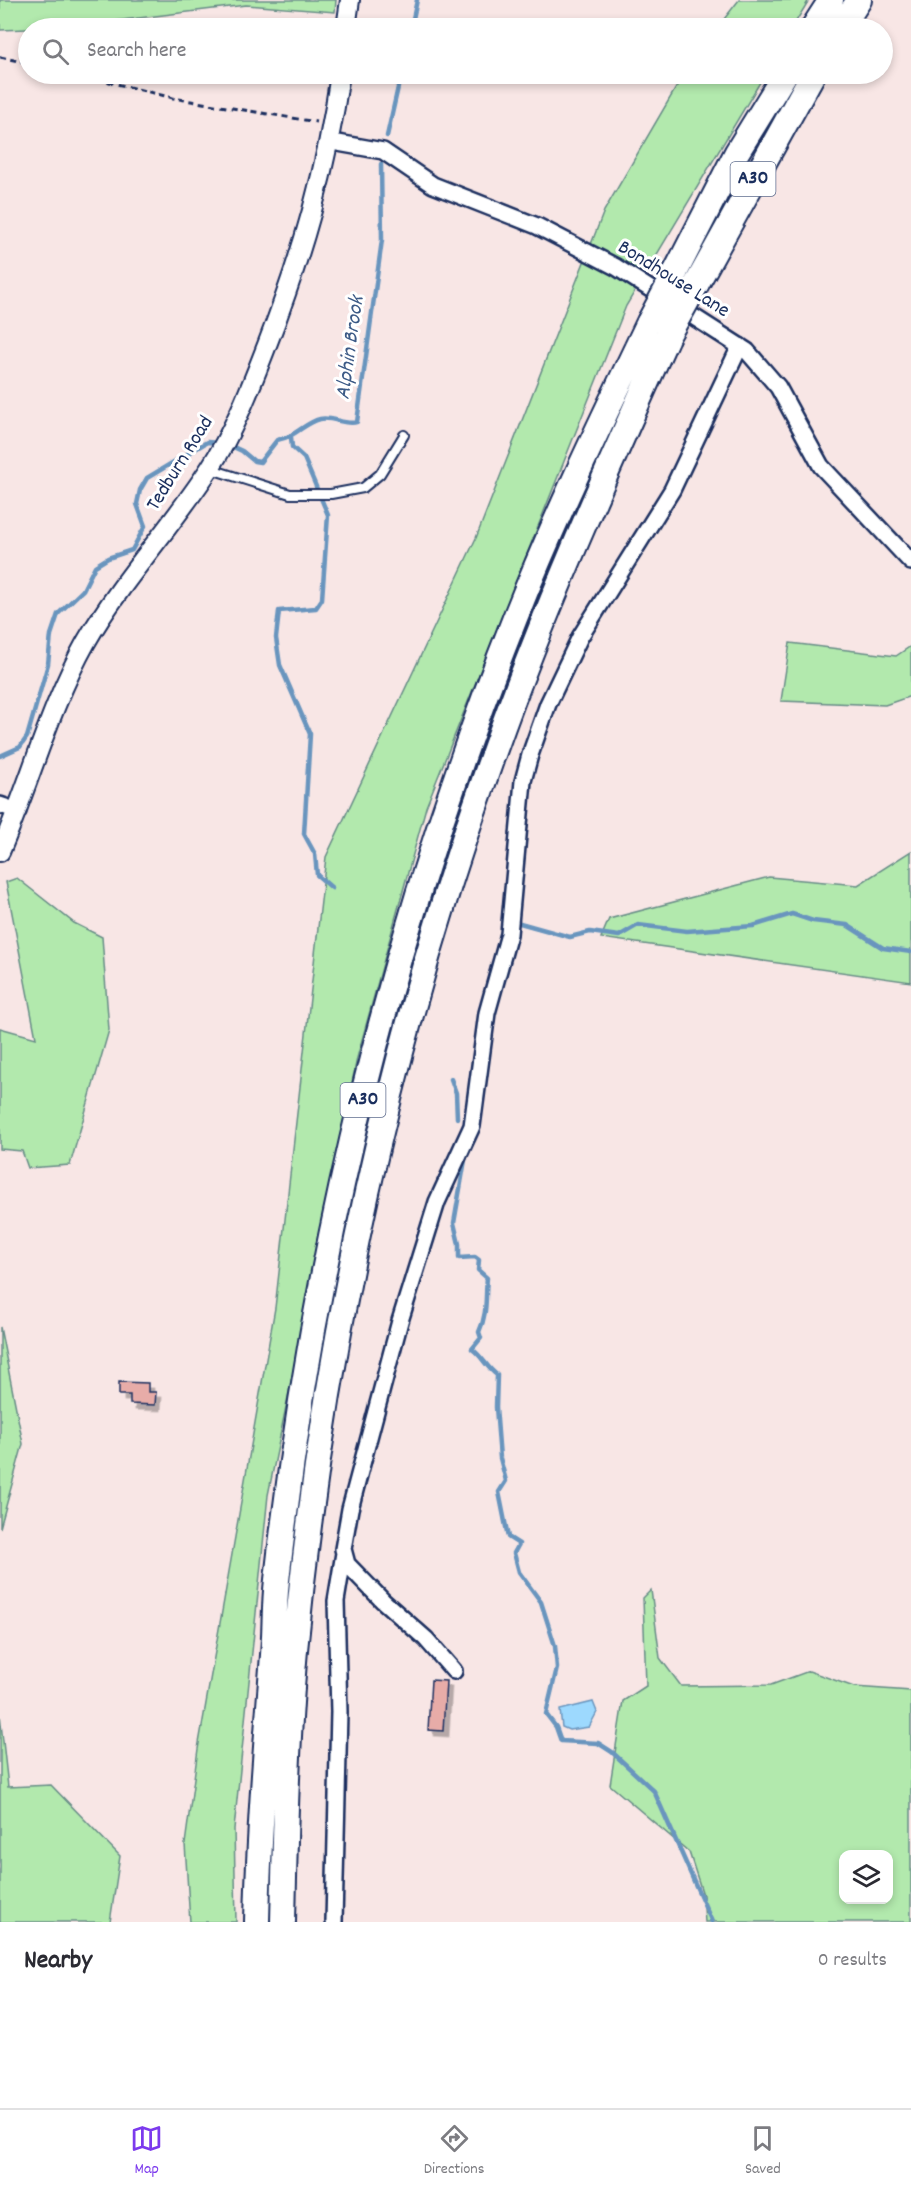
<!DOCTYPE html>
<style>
body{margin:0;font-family:Dekko,sans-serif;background:#f2f2f3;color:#2b2b33}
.controls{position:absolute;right:18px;bottom:18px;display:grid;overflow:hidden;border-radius:12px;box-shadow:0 3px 9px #0003}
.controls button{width:54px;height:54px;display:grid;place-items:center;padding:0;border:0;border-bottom:2px solid #e1e1e2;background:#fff;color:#2b2b33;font:30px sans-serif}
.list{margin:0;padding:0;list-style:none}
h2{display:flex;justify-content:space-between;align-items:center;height:78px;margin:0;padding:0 24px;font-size:26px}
h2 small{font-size:20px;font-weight:400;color:#7c7c81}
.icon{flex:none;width:33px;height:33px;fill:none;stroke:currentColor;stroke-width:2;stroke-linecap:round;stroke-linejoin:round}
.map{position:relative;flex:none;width:911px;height:1922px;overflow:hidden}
.search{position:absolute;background:#fff;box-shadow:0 3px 9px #0003;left:18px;right:18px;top:18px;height:66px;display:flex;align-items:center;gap:15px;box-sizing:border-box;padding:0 21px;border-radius:33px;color:#7c7c81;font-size:22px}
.sheet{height:186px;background:#fff}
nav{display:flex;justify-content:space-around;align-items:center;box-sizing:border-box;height:84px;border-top:2px solid #e1e1e2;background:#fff;font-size:16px;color:#7c7c81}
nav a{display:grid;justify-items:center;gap:3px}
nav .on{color:#7c3aed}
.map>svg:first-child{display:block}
</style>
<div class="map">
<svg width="911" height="1922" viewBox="0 0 911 1922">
<defs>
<filter id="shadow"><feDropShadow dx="5.5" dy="5.5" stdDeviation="0" flood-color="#0004"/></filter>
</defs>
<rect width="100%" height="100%" fill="#f8e6e5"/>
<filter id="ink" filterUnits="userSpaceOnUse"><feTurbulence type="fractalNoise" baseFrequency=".0167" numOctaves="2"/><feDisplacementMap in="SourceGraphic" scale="12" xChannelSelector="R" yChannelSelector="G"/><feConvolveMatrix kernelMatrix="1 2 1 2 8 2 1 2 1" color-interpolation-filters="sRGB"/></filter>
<g filter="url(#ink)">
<path fill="#b2e9ad" stroke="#668c86" stroke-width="1.5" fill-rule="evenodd" d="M0,0H336L335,12L246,5L56,28L0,30Z
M739,0H809L792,28H717Z
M684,74H765L626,306L426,807L357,1058L268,1495L234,1829L236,1922H190L185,1844L198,1749L275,1308L326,857L476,538L604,211Z
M790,643L896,656L911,646V696L885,705L781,701Z
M911,851V982L601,938L609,919L769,877L858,885Z
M17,878L74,923L102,937L109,1030L70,1165L28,1168L22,1151L0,1149V1028L36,1038L6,882Z
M0,1327L23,1444L0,1528Z
M651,1590L660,1658L681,1686L771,1685L809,1671L854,1687L911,1691V1922H705L703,1895L689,1852L610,1785L623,1701L646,1686L643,1598ZM844,1854H888V1900H844Z
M0,1714L8,1787L51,1785L120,1856L110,1922H0Z"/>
<path fill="#9dd9fe" stroke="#6995be" stroke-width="1.5" d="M593,1702L597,1712L589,1727L569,1730L562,1727L560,1710Z"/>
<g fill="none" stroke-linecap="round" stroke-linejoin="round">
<path stroke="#6995be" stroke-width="4.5" d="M411,28L417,0
M387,136L401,74
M291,437L292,447L304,458L328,515L322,599L316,608L279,611L276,638L280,665L310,734L304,834L315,854L317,875L332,888
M229,445L242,451L254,461L260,462L277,440C296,437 304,423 320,419C332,416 346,426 357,422L382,240L381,164
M0,756L20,747L27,737L48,664L51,635L58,614L83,590L95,566L108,558L132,550L145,526L137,504L140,490L147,478L207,442L220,443
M520,923L570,937L590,932L619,936L638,925L687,931L753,926L792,914L813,921L847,925L883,948L911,952
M451,1079L456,1093L457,1118
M466,1154L454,1223L459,1244V1258L475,1257L479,1260L478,1270L487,1278C485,1296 488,1313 479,1332L481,1338L472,1349C483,1357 486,1367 497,1375L496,1407L500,1458L506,1481L499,1492L508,1537L519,1544L514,1553L519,1572L541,1602L555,1646L557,1668L546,1714L556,1727L561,1741L598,1743L612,1752L654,1791L712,1922"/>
</g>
<path fill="#e7aca8" stroke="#1b2f5e" stroke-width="1.5" filter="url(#shadow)" d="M119,1382L148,1383V1392H156L155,1405L130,1404V1395H119Z
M431,1680L446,1681L443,1731L428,1730Z"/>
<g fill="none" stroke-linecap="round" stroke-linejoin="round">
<g stroke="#1b2f5e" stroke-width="12">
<path id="service" d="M211,469L290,494H331L363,488L380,474L404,435"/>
</g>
<g stroke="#1b2f5e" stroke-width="20">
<path id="minor" d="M331,140L338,143L383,151L433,185L537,226L616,267L747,351L778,387L821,466L911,562
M0,805L18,811
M454,1671L426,1639L383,1601L347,1564L343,1549L350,1509L400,1321L437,1202L472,1126L487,1013L509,934L523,781L530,755L548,704L580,637L672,490L740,346
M334,1922L339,1712L336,1601L344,1553"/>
</g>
<g stroke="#1b2f5e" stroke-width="22">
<path id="tertiary" d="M346,28L350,0
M0,852C30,783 49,708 86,642C121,581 171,528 210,468C234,431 251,386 267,345C302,255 327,169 340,74"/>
</g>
<g stroke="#1b2f5e" stroke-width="28">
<path id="trunk" d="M813,28L831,0
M841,28L859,0
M675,273L737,152L785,74
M696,285L813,74
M257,1922C259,1833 266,1744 273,1655C275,1630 274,1605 277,1580C313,1252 393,925 515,618C555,517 602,420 649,322
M283,1922C285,1831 287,1740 295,1650C324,1344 391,1038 495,749C545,608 606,473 667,337"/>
</g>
<path stroke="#1b2f5e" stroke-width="3" stroke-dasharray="6 4.5" stroke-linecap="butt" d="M0,57L28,63
M77,74L173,98L316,122"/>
<use href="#service" stroke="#fff" stroke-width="8"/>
<use href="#minor" stroke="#fff" stroke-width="15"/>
<use href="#tertiary" stroke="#fff" stroke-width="18"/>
<use href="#trunk" stroke="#fff" stroke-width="24"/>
<g stroke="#1b2f5e" stroke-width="28" stroke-linecap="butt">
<path id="trunk-bridge" d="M649,322L675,273
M667,337L696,285"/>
</g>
<use href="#trunk-bridge" stroke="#fff" stroke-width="24"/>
</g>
</g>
<g text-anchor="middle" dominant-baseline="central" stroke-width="6" stroke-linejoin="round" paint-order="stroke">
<g fill="#fff" stroke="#5f6d8e" stroke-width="1.5">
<rect x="730.5" y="162" width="45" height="34" rx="4.5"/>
<rect x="340.5" y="1083" width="45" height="34" rx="4.5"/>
</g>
<g font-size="20" font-weight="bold" fill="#1b2f5e">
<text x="753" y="179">A30</text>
<text x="363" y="1100">A30</text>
</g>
<g font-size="21" fill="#1b2f5e" stroke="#fff">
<text transform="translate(673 280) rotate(32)">Bondhouse Lane</text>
<text transform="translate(181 464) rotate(-58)">Tedburn Road</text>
</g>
<g font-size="22" font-style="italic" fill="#3c5a86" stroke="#fff">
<text transform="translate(351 348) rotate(-82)">Alphin Brook</text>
</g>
</g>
</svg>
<div class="controls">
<button><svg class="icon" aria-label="layers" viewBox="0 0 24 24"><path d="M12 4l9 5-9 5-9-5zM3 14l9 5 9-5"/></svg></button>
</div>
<div class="search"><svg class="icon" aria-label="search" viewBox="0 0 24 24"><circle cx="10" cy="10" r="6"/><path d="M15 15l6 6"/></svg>Search here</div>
</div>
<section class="sheet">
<h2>Nearby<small>0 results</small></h2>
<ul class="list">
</ul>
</section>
<nav>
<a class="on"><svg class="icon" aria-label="map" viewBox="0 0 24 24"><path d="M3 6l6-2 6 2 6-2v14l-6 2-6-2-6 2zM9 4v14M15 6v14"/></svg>Map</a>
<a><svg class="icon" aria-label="directions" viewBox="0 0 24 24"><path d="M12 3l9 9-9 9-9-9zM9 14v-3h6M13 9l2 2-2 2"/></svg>Directions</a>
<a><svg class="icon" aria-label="saved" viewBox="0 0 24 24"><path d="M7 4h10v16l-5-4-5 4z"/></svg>Saved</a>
</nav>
